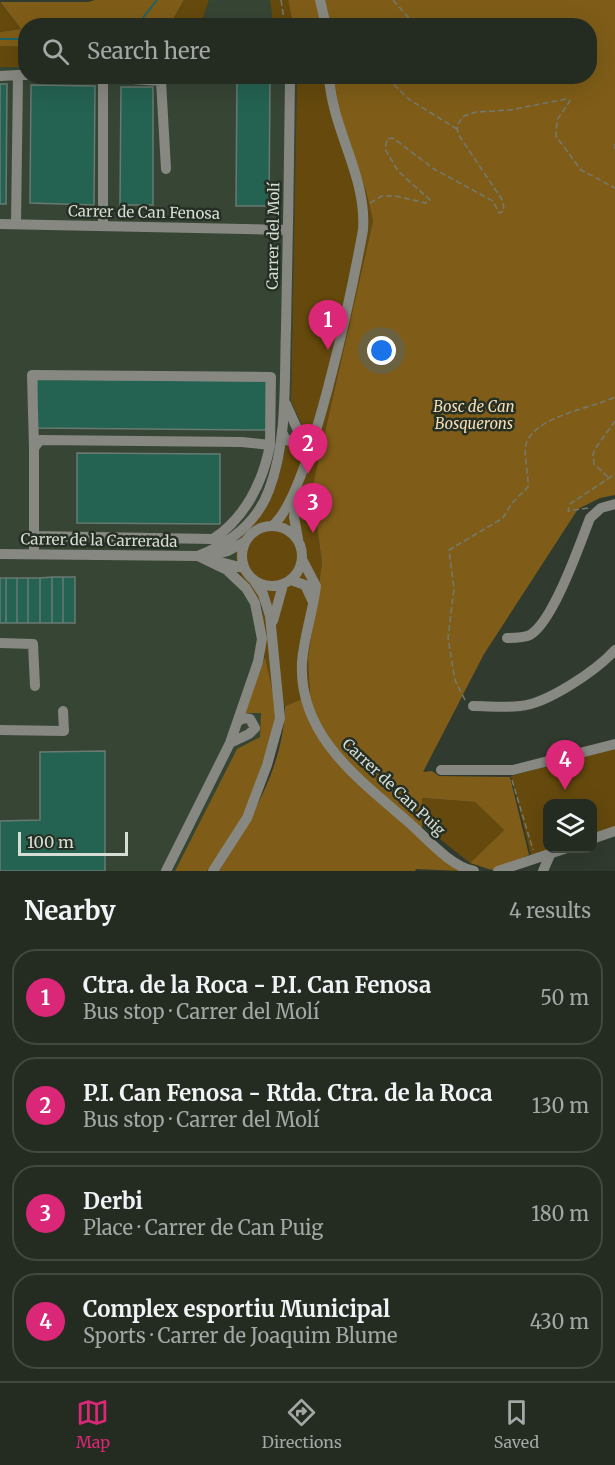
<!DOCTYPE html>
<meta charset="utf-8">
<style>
body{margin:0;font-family:Merriweather,serif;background:#2c342a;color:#f1f3f6}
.controls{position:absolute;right:18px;bottom:18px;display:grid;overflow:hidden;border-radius:12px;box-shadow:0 6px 24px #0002}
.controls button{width:54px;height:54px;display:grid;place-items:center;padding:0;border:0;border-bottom:2px solid #414840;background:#242c22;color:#f1f3f6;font:30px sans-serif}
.scale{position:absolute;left:18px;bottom:15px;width:110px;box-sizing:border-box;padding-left:6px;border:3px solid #d6ddd5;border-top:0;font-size:16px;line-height:21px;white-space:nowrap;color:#d6ddd5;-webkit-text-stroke:4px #262f24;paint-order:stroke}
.you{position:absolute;left:382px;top:351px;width:21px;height:21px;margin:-15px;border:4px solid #fff;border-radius:50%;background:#1a73e8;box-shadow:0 0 0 9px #1a73e833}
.badge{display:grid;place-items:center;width:39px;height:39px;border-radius:50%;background:#db2777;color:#fff;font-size:20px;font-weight:700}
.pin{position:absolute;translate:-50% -50px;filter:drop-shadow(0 2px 3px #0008)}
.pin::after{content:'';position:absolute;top:32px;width:21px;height:18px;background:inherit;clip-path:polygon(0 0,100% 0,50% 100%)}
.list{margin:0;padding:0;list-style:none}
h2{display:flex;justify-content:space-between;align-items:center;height:78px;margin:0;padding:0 24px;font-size:26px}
h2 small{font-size:20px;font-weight:400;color:#a3a7a5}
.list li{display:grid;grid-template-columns:39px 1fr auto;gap:18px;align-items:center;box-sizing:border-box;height:96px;margin:0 12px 12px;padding:0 12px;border:2px solid #414840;border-radius:24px}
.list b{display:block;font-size:22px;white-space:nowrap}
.list p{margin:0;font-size:20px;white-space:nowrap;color:#a3a7a5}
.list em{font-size:20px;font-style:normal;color:#a3a7a5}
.icon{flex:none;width:33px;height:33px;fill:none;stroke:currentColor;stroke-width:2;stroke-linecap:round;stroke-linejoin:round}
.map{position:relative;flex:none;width:615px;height:871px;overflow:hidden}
.search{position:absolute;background:#242c22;box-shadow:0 6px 24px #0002;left:18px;right:18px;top:18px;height:66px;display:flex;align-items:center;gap:15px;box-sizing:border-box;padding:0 21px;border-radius:24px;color:#a3a7a5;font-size:22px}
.sheet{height:510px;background:#242c22}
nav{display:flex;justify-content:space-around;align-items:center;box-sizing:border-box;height:84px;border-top:2px solid #414840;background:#242c22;font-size:16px;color:#a3a7a5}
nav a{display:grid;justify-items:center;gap:3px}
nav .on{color:#db2777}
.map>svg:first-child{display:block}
</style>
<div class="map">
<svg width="615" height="871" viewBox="0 0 615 871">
<rect width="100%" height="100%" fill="#303a2e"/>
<path fill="#374535" d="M209,0H270L273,25L201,26Z
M0,67H25L26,76L297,77L291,401L304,430L299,445H286L281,470L236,569L262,604L265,657L245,712L261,713L260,737L237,749L175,871H0Z"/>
<path fill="#65490d" d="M184,0H209L201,25L170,26Z
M270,0H288L293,25H273Z
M0,3L21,29L0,32Z
M0,46L25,47V67H0Z
M297,77H332L341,121L366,191L373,221L312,489L322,563L308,658L310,696L285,706H276L265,657L262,604L236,569V542C264,515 279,483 286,445H299L304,430L291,401Z
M615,748V827L593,835L592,804H548V848L552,849L531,855L511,776Z
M421,798L475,802L504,830L470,863L421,824Z"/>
<path fill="#7f5d18" d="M95,0H184L170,25L26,26L25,47L0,46V32L21,29L0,2H88Z
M288,0H615V495L600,498L578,509L484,654L423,772L432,771L439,776L510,777L529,855L492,870L470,863L504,830L475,802L422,798V840L461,871L416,869L415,871H219C250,821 284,767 285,706L310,696L308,658L322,563L312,489L373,221L366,191L341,121L332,77L590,76V26L293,25Z
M265,657L276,706L274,728L249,803L233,835L207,871H175L237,749L260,737L261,713H245Z"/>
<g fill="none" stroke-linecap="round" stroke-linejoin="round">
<path stroke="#1b656a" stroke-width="2" d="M133,26L142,19L157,0
M0,39H26"/>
</g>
<path fill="#246251" stroke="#687a73" stroke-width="1.5" d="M237,77H270L269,206H236Z
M0,84H7L6,204H0Z
M31,85L95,86L94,205L30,203Z
M121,87H153V205H120Z
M37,379L266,381V430L36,428Z
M77,453L220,454V524L77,523Z
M52,577V623H40V578Z
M52,577H63V623H52Z
M63,577H75V623H63Z
M0,578H6V623H0Z
M6,578H17V623H6Z
M17,578H28V623H17Z
M28,578H40V623H28Z
M105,751V871H0V821L40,820V752Z"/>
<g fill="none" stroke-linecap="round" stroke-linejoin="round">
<path stroke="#737b71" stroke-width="1.5" stroke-dasharray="6 3" stroke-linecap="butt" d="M281,0L285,26
M393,0L416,26
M397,76L394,85L410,100L457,129
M615,144V149
M370,203L382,196H395L426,203L430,200L398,171L385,149L387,139L393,138L434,169L493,201L499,213L504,211L503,201L458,134L457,125L464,116L476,112L510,110L566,99L570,101L557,120L556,136L581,170L615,188
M608,477L594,464L593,454L597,446L615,421
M588,508L568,511L570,504L615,474
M465,700L455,680L448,638L454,589L449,550L503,518L512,503L528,487C529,476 523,452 526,444C535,416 590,409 615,397
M512,780L533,850"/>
<path stroke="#878881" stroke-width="10" d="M320,0L326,26
M0,76L18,75
M83,76L103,77V226
M103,77L161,81L166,169
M0,224L288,230
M16,224L18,75H26
M282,432L286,440L292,441L299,433L286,404
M34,448L32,375L271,377L270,445
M297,492L294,517L298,539
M242 556a30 30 0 1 1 60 0a30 30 0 1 1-60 0Z
M272,526C310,497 353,285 363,230C367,176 332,130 329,76
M34,536L213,539C245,518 263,482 270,445L242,442L40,440L34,448V554
M0,554L198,556L243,568
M214,554L228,551L246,541
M198,556C228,544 257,523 269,490C288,440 284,382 286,328C288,245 289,161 290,78
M303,561L316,586C313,612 304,636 302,662C298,734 357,778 406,820C425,836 449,866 474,871
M291,580L305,585L312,600
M273,621L283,585
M507,638C514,638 524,638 530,635C553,622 580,544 590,518L601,508L615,504
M0,643L33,644L35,686
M473,706C488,706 504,708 520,706C547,704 597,670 615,650
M0,730L64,731L63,711
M230,743L249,734L255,728L250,719L244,718L238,721
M441,770H513L615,744
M592,839L615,831
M166,871L230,743L258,662L262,639L255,603L246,588L227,570L198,556
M213,871L247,818L267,765L280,718L270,616L263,594L255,582
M498,871L567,848
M543,871L550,855"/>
</g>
<g text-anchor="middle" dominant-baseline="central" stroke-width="5" stroke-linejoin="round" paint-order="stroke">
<g font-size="15" fill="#d6ddd5" stroke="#262f24">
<text transform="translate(144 212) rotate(1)">Carrer de Can Fenosa</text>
<text transform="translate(273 236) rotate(-89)">Carrer del Molí</text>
<text transform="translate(99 540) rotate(1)">Carrer de la Carrerada</text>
<text transform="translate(394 787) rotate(43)">Carrer de Can Puig</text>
</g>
<g font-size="15" font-style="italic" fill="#f5ddb5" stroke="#262f24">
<text x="474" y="406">Bosc de Can<tspan x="474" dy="17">Bosquerons</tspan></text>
</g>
</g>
</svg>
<div class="controls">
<button><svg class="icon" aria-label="layers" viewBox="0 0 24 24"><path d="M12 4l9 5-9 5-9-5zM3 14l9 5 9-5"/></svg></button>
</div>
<div class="scale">100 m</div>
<div class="you"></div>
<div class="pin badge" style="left:328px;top:350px">1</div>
<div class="pin badge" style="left:308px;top:474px">2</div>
<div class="pin badge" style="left:313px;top:533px">3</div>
<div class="pin badge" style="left:565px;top:790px">4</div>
<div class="search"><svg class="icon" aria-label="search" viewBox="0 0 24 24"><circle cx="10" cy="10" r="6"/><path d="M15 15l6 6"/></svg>Search here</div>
</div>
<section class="sheet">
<h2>Nearby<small>4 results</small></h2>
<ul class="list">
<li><span class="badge">1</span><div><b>Ctra. de la Roca - P.I. Can Fenosa</b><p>Bus stop · Carrer del Molí</p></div><em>50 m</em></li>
<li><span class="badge">2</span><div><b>P.I. Can Fenosa - Rtda. Ctra. de la Roca</b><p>Bus stop · Carrer del Molí</p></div><em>130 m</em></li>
<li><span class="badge">3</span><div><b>Derbi</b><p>Place · Carrer de Can Puig</p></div><em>180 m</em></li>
<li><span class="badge">4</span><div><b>Complex esportiu Municipal</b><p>Sports · Carrer de Joaquim Blume</p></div><em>430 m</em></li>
</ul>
</section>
<nav>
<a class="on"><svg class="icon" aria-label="map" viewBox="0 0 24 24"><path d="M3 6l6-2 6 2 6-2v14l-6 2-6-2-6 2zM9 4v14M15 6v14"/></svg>Map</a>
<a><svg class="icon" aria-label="directions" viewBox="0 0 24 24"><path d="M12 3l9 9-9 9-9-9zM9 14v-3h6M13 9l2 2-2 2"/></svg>Directions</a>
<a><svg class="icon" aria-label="saved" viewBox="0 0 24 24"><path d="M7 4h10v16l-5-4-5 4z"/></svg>Saved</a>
</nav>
